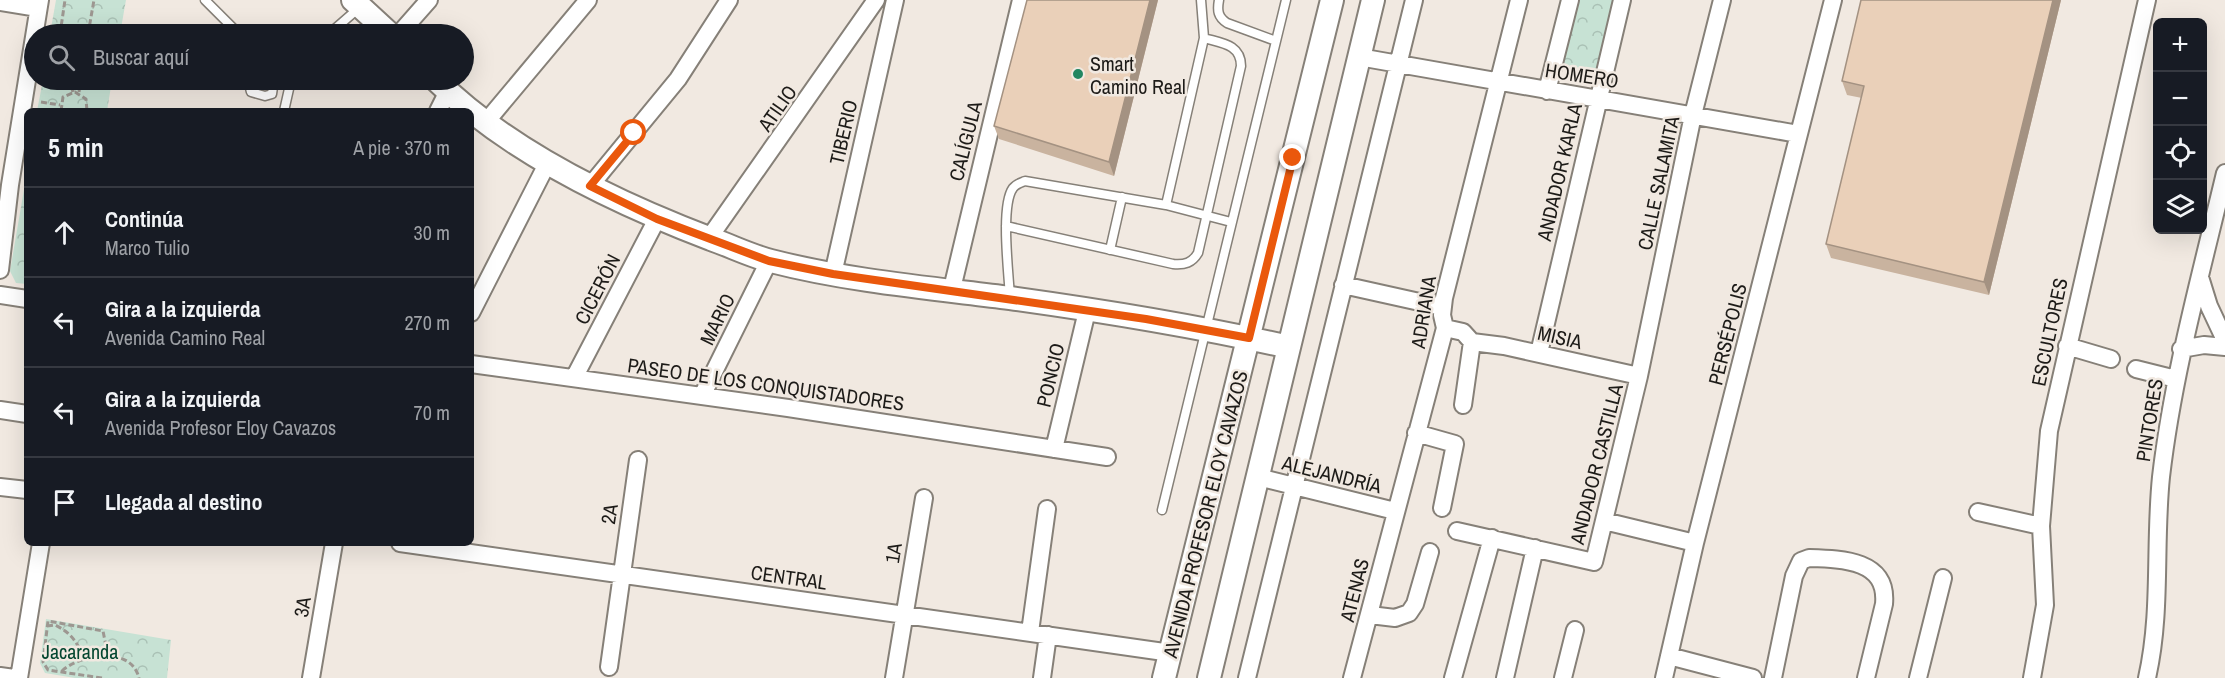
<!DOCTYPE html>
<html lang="es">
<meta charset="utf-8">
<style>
body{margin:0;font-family:"Archivo Narrow",sans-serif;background:#20242c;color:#f1f3f6}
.controls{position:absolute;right:18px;top:18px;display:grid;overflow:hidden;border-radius:9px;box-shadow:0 6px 24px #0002}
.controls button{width:54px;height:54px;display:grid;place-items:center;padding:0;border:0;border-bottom:2px solid #363941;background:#171b24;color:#f1f3f6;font:30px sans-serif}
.stop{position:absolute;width:18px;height:18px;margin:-14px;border:4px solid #ea580c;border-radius:50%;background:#fff}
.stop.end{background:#ea580c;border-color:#fff;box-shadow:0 2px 6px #0008}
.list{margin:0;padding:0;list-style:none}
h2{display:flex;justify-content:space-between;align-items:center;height:78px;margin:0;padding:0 24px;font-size:26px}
h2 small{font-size:20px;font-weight:400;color:#9ea1a6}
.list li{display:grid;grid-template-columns:39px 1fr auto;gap:18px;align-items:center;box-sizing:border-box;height:90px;padding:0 24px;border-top:2px solid #363941}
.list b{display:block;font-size:22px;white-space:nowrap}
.list p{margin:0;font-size:20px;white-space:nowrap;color:#9ea1a6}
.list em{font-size:20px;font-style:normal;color:#9ea1a6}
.icon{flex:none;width:33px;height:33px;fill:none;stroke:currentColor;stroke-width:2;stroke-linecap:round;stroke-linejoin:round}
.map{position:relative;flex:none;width:2225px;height:678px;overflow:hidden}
.search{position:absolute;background:#171b24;box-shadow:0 6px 24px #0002;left:24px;top:24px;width:450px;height:66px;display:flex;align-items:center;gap:15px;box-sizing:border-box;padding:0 21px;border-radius:33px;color:#9ea1a6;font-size:22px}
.panel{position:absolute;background:#171b24;box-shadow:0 6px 24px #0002;left:24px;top:108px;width:450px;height:438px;border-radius:9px}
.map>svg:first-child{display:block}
</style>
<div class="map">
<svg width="2225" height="678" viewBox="0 0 2225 678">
<defs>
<pattern id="park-crowns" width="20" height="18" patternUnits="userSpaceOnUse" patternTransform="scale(1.5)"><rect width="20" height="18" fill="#c7e2d4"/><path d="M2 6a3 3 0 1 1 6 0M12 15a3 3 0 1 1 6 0" fill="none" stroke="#aac1b5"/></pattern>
</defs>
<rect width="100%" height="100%" fill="#f1e9e1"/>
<path fill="url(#park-crowns)" d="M56,0H126L120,34H50Z
M1572,0H1617L1602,73L1558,63Z
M43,80H112L107,111H37Z
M27,172V284L16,283L10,271Z
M46,619L171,640L167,678H75L45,673L40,663Z"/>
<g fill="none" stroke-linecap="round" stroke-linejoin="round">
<g stroke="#868078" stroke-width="11">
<path id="lane" d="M205,0L239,34
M1219,0C1217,11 1218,17 1227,23L1276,41
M329,34L360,7
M248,80L251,92L265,96L272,94L274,80
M284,111L291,80
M1166,205L1204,38L1201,0
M1006,226L1173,264C1185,265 1192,263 1198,253L1241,66C1241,44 1221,43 1204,38
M1110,250L1122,197
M1010,298C1009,275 1000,206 1013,188C1016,184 1020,183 1025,181L1166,205L1231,222
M1162,510L1286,0"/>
</g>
<g stroke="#868078" stroke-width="20">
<path id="street" d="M0,2L38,8
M399,34L429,0
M1359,57L1798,134
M1547,91L1570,0
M438,111L448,91
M486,122L588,0
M590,186L678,79L729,0
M709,238L876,0
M0,270L10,185L40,0
M833,274L895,0
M2200,277L2209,306L2225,340
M1343,285L1442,307
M951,293L1021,0
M0,295L27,299
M471,313L548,162
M1445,328L1463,332L1472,342L1463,405
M1472,342L1504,346L1639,376
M2067,346L2111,359
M2181,349L2204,345L2225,347
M1539,353L1622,0
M471,364L788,408L1107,457
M2136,369L2176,379
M574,378L657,219
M702,396L769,261
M0,410L27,414
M1416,433L1455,444L1442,508
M1054,449L1087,311
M1258,477L1395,511
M0,487L27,490
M1978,512L2041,526
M1604,521L1695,543
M1457,531L1594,562L1639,376L1693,115L1722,0
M400,543L1171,653
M1370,615L1395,618L1409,613L1415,604L1430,552
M1030,632L1047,509
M1669,656L1753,678
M609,667L638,460
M0,676L14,678
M19,678L41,543
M311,678L334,543
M894,678L924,498
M1042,678L1048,635
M1247,678L1414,0
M1352,678L1445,328L1442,315L1444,298L1519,0
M1453,678L1492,538
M1505,678L1535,548
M1563,678L1575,630
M1664,678L1695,543L1833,0
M1773,678L1794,576L1801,561L1809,558C1843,559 1888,560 1884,604L1866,678
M1918,678L1943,578
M2032,678L2045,605L2041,526L2049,431L2147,0
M2147,678C2162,612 2154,545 2161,477C2173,374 2201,274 2225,173"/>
</g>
<g stroke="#868078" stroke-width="26">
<path id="secondary" d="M353,0L390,34
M436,80C509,152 616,203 711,239C731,246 751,256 771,261C849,281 930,288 1010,298C1104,311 1197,326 1289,347
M1164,678L1332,0
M1209,678L1373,0"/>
</g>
<path stroke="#9d9791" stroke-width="3" stroke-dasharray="6 3" stroke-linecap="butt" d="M60,34L65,0
M88,34L94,0
M69,80L73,92
M79,92L81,80
M41,102L60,105
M61,111L63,97L75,92L86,99L87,111
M47,626L55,625C70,632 79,643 83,659
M62,671C80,654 131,645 139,678
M102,678L48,670L43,662L48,621L103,631L108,656"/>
<use href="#lane" stroke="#fff" stroke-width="8"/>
<use href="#street" stroke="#fff" stroke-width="16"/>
<use href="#secondary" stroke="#fff" stroke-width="22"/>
</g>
<path fill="#c9b39f" d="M1027,0H1158L1114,176L999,139L994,126Z
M2061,0L1989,295L1831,258L1826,244L1862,98L1847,95L1842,81Z"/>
<path fill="#a49282" d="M1150,0H1158L1114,176L1109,162Z
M2053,0H2061L1989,295L1984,282Z"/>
<path fill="#ead0b9" stroke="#a49282" stroke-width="1.5" d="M1027,0H1150L1109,162L994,126Z
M1861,0H2053L1984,282L1826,244L1864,86L1842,81Z"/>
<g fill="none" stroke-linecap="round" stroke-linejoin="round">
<path stroke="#ea580c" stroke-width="8" d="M634,133L590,186L657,219L769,261L833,274L1146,319L1249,338L1293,158"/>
</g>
<circle fill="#218661" stroke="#f1e9e1" stroke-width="2" cx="1078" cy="74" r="6"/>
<g text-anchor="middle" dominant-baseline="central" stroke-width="5" stroke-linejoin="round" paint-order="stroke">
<g font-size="20" fill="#1d1b18" stroke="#f1e9e1" text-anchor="start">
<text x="1090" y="63">Smart<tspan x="1090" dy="23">Camino Real</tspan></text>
</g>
<g font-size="20" fill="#1d1b18" stroke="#f1e9e1">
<text transform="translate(1582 75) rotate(9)">HOMERO</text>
<text transform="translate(777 108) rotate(-55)">ATILIO</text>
<text transform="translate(843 132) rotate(-77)">TIBERIO</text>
<text transform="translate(965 141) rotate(-76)">CALÍGULA</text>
<text transform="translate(1559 172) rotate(-77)">ANDADOR KARLA</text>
<text transform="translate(1658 183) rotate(-78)">CALLE SALAMITA</text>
<text transform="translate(597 289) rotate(-63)">CICERÓN</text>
<text transform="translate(1423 312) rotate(-81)">ADRIANA</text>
<text transform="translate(717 319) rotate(-64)">MARIO</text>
<text transform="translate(2049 332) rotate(-78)">ESCULTORES</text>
<text transform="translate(1727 334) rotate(-76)">PERSÉPOLIS</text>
<text transform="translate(1560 337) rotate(13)">MISIA</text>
<text transform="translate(1050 375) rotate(-77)">PONCIO</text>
<text transform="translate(766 384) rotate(8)">PASEO DE LOS CONQUISTADORES</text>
<text transform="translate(2149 420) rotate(-81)">PINTORES</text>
<text transform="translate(1596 464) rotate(-76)">ANDADOR CASTILLA</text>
<text transform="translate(1332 474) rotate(14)">ALEJANDRÍA</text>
<text transform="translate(609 514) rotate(-81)">2A</text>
<text transform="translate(1205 514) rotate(-76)">AVENIDA PROFESOR ELOY CAVAZOS</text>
<text transform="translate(893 553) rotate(-81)">1A</text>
<text transform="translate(789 577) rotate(8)">CENTRAL</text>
<text transform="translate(1354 590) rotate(-76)">ATENAS</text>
<text transform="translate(302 607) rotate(-81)">3A</text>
</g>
<g font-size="20" fill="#034630" stroke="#f1e9e1">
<text x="80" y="651">Jacaranda</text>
</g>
</g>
</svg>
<div class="controls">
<button>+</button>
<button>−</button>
<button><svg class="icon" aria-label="locate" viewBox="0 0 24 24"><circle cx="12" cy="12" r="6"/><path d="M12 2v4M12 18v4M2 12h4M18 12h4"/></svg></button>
<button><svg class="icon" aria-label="layers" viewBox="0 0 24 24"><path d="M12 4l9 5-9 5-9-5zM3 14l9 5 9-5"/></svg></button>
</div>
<div class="stop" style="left:634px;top:133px"></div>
<div class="stop end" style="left:1293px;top:158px"></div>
<div class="search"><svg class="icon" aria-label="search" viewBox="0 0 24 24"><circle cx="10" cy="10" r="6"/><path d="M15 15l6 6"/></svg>Buscar aquí</div>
<section class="panel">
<h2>5 min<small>A pie · 370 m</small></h2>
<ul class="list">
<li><svg class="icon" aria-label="ahead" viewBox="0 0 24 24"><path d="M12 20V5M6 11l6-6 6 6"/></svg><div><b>Continúa</b><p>Marco Tulio</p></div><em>30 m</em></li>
<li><svg class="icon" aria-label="left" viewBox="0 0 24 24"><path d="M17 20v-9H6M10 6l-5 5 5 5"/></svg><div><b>Gira a la izquierda</b><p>Avenida Camino Real</p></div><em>270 m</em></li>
<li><svg class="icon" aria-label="left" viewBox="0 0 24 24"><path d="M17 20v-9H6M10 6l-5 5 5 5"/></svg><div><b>Gira a la izquierda</b><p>Avenida Profesor Eloy Cavazos</p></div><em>70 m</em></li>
<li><svg class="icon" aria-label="arrive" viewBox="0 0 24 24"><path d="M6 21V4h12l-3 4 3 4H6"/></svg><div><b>Llegada al destino</b></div></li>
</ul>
</section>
</div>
